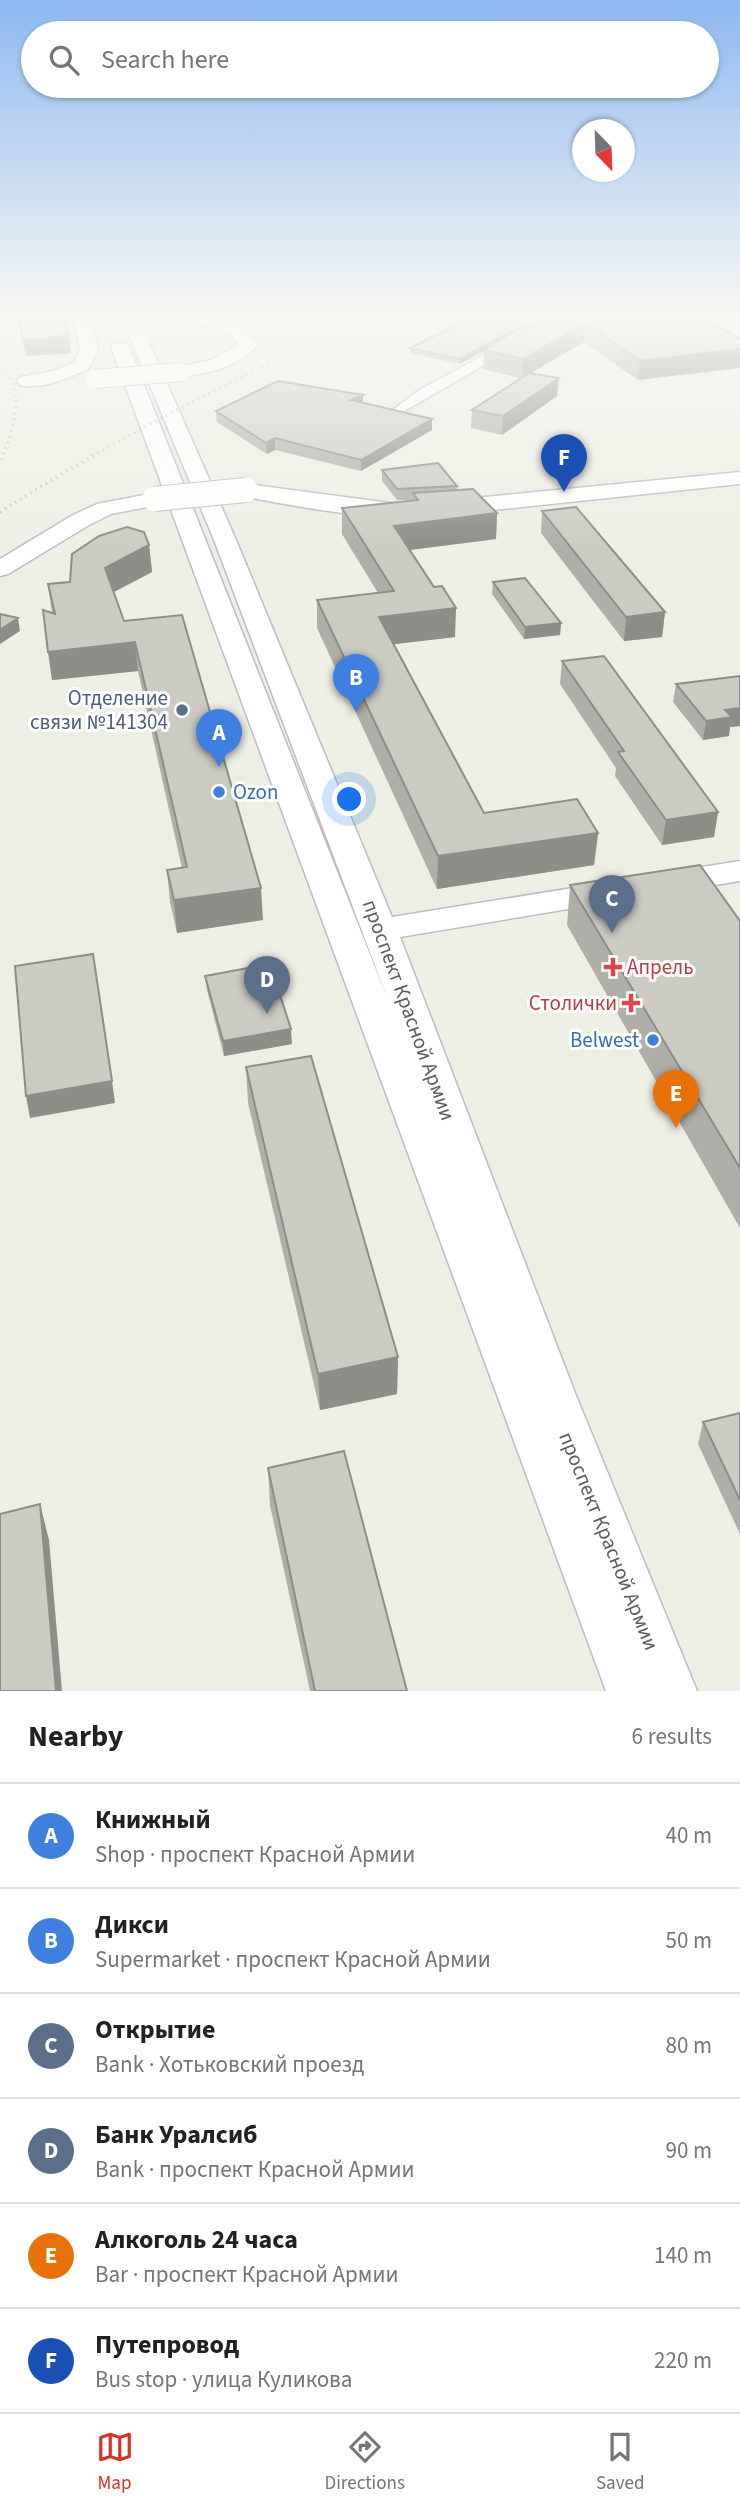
<!DOCTYPE html>
<meta charset="utf-8">
<style>
body{margin:0;font-family:"Source Sans 3",sans-serif;background:#f6f6f6;color:#202124}
.compass{position:absolute;left:572px;top:119px;width:63px;height:63px;border-radius:50%;background:#fff;box-shadow:0 2px 5px #0004;rotate:157deg}
.you{position:absolute;left:350px;top:800px;width:24px;height:24px;margin:-18px;border:5px solid #fff;border-radius:50%;background:#1a73e8;box-shadow:0 0 0 10px #1a73e833}
.badge{display:grid;place-items:center;width:46px;height:46px;border-radius:50%;background:#d93025;color:#fff;font-size:23px;font-weight:700}
.pin{position:absolute;translate:-50% -58px;filter:drop-shadow(0 2px 4px #0008)}
.pin::after{content:'';position:absolute;top:37px;width:24px;height:21px;background:inherit;clip-path:polygon(0 0,100% 0,50% 100%)}
.list{margin:0;padding:0;list-style:none}
h2{display:flex;justify-content:space-between;align-items:center;height:91px;margin:0;padding:0 28px;font-size:30px}
h2 small{font-size:23px;font-weight:400;color:#757577}
.list li{display:grid;grid-template-columns:46px 1fr auto;gap:21px;align-items:center;box-sizing:border-box;height:105px;padding:0 28px;border-top:2px solid #e0e0e0}
.list b{display:block;font-size:26px;white-space:nowrap}
.list p{margin:0;font-size:23px;white-space:nowrap;color:#757577}
.list em{font-size:23px;font-style:normal;color:#757577}
.icon{flex:none;width:38px;height:38px;fill:none;stroke:currentColor;stroke-width:2;stroke-linecap:round;stroke-linejoin:round}
.map{position:relative;flex:none;width:740px;height:1691px;overflow:hidden}
.search{position:absolute;background:#fff;box-shadow:0 2px 5px #0004;left:21px;right:21px;top:21px;height:77px;display:flex;align-items:center;gap:18px;box-sizing:border-box;padding:0 24px;border-radius:38px;color:#757577;font-size:26px}
.sheet{height:721px;background:#fff}
nav{display:flex;justify-content:space-around;align-items:center;box-sizing:border-box;height:98px;border-top:2px solid #e0e0e0;background:#fff;font-size:19px;color:#757577}
nav a{display:grid;justify-items:center;gap:4px}
nav .on{color:#d93025}
.map>svg:first-child{display:block}
</style>
<div class="map">
<svg width="740" height="1691" viewBox="0 0 740 1691">
<rect width="100%" height="100%" fill="#edeee4"/>
<path fill="#c1e4ca" d="M511,313H630C591,322 546,337 508,314Z"/>
<g fill="none" stroke-linecap="round" stroke-linejoin="round">
<g stroke="#bbbcc2" stroke-width="3">
<path id="minor" d="M510,341L516,345L514,348L401,413L394,409L419,390Z"/>
</g>
<g stroke="#bcbdc4" stroke-width="3">
<path id="secondary" d="M72,313H88L98,349L88,369C68,378 42,390 20,385L17,381L20,377L53,371L75,362L80,349Z
M120,313H136L236,540L392,917L610,882L622,885L626,892L622,899L610,902L400,937L575,1393L697,1691H606L111,347L114,343H126L129,347L390,1005L214,540Z
M177,313C201,312 248,317 257,345C239,368 208,373 181,377L175,376L172,372L175,368L211,360L239,344L230,334L179,316Z
M740,472V484L445,515L437,513L434,508L437,503L445,501Z
M246,484L405,505L408,510L405,515C377,522 270,502 238,495L235,490L238,485Z
M154,493L162,494L165,499L162,504L111,514L89,525L8,574L0,576V559L73,515L97,504Z
M740,861V881L665,893L653,890L649,883L653,876L665,873Z"/>
</g>
<use href="#minor" fill="#fff" fill-rule="evenodd"/>
<use href="#secondary" fill="#fff" fill-rule="evenodd"/>
<path stroke="#b6b6b7" stroke-width="3.5" stroke-dasharray="1 5" stroke-linecap="butt" d="M0,363C28,393 13,429 0,463
M0,512C121,435 248,371 379,313"/>
<g stroke="#bcbdc4" stroke-width="20" stroke-linecap="butt">
<path id="secondary-bridge-far1" d="M95,379L181,372"/>
</g>
<g stroke="#bcbdc4" stroke-width="26" stroke-linecap="butt">
<path id="secondary-bridge" d="M154,499L246,490"/>
</g>
<use href="#secondary-bridge-far1" stroke="#fff" stroke-width="18"/>
<use href="#secondary-bridge" stroke="#fff" stroke-width="24"/>
</g>
<path fill="#afaea8" d="M18,313H63L69,336L71,353L26,356Z
M693,313L638,380L584,342L531,373L557,396L502,435L471,428L472,410L521,378L483,369L484,351L460,364L410,353V348L534,325Z
M363,395V403L432,419V430L361,471L275,450L267,454L217,422L216,411Z
M382,470L457,486V490L497,513L496,539L410,550L455,637L393,644L484,813L598,833L594,865L437,889L317,628V600L378,593L342,534V508L413,500H397L382,481Z
M542,511L665,612L662,637L624,641L541,533Z
M149,545L152,572L114,592L124,621L263,920L177,933L170,902L167,870L182,868L138,671L52,680V613L48,584L70,582Z
M493,582L561,623L560,635L524,639L492,594Z
M562,661L718,812L714,837L662,845L615,776L616,768L560,684Z
M740,676V726L730,727L729,736L703,740L673,702L676,684Z
M570,885L740,921V1228L567,925Z
M205,976L292,1044L224,1056L207,990Z
M246,1067L398,1357L397,1394L320,1410L248,1103Z
M740,1413V1534L698,1444L703,1422Z
M268,1468L407,1691H310L270,1505Z"/>
<path fill="#8e8d88" d="M586,323L584,342L522,378L523,359Z
M536,325L511,336L460,364V359L511,331Z
M69,336L71,353L26,356L23,340Z
M740,349V368L638,380L640,361Z
M559,378L557,396L502,435L503,416Z
M363,395V405L351,400Z
M432,419V430L361,471V460Z
M275,438V450L267,454L266,443Z
M497,513L496,539L393,552L394,526Z
M149,545L152,572L108,595L105,568Z
M456,608L455,637L379,646V617Z
M665,612L662,637L624,641L626,617Z
M18,618L20,631L0,644V630Z
M561,623L560,635L524,639L525,627Z
M135,642L138,671L52,680L48,652Z
M740,708V726L730,727L729,736L703,740L706,721L725,710Z
M718,812L714,837L662,845L666,820Z
M598,833L594,865L437,889L438,856Z
M261,888L263,920L177,933L174,900Z
M291,1029L292,1044L224,1056L223,1041Z
M112,1081L115,1103L30,1118L26,1096Z
M398,1357L397,1394L320,1410L318,1374Z
M40,1504L49,1540L62,1691H56Z"/>
<path fill="#cbcac3" stroke="#8e8d88" stroke-width="2" d="M18,313H63L69,336L23,340Z
M481,313L534,325L511,331L460,359L410,348Z
M586,313H693L740,339V349L640,361L586,323L523,359L484,350L522,327Z
M529,373L559,378L503,416L472,410Z
M278,381L363,395L351,400L432,419L361,460L275,438L266,443L216,411Z
M438,463L457,486L397,489L382,470Z
M473,489L497,513L394,526L434,587L442,586L456,608L379,617L484,813L577,799L598,833L438,856L317,600L394,591L342,508L418,500L413,493Z
M576,507L665,612L626,617L542,511Z
M127,527L144,532L149,545L105,568L124,621L182,615L261,888L174,900L167,870L187,867L135,642L48,652L43,610L55,614L48,584L70,582L72,554L99,536Z
M525,578L561,623L525,627L493,582Z
M0,614L18,618L0,630Z
M604,656L718,812L666,820L618,752L624,751L562,661Z
M740,676V708L725,710L732,717L706,721L676,684Z
M700,865L740,921V1168L570,885Z
M93,954L112,1081L26,1096L15,966Z
M270,964L291,1029L223,1041L205,976Z
M311,1056L398,1357L318,1374L246,1067Z
M740,1413V1500L703,1422Z
M344,1451L407,1691H315L268,1468Z
M40,1504L56,1691H0V1514Z"/>
<linearGradient id="sky" x2="0" y2="1"><stop stop-color="#8db9f0"/><stop offset="0.57" stop-color="#f7f7f3"/><stop offset="1" stop-color="#f7f7f3" stop-opacity="0"/></linearGradient>
<rect width="740" height="550" fill="url(#sky)"/>
<circle fill="#5c6f8a" stroke="#fff" stroke-width="2.5" cx="182" cy="710" r="7"/>
<g fill="#3f7fe0" stroke="#fff" stroke-width="2.5">
<circle cx="219" cy="792" r="7"/>
<circle cx="653" cy="1040" r="7"/>
</g>
<g fill="#e0444e" stroke="#fff" stroke-width="2.5">
<path d="M609.5 956.5h7v7h7v7h-7v7h-7v-7h-7v-7h7z"/>
<path d="M627.5 992.5h7v7h7v7h-7v7h-7v-7h-7v-7h7z"/>
</g>
<g text-anchor="middle" dominant-baseline="central" stroke-width="6" stroke-linejoin="round" paint-order="stroke">
<g font-size="21" fill="#4e5e75" stroke="#fff" text-anchor="end">
<text x="168" y="698">Отделение<tspan x="168" dy="24">связи №141304</tspan></text>
</g>
<g font-size="21" fill="#366cbe" stroke="#fff" text-anchor="start">
<text x="233" y="792">Ozon</text>
<text x="639" y="1040" text-anchor="end">Belwest</text>
</g>
<g font-size="21" fill="#be3a42" stroke="#fff" text-anchor="start">
<text x="627" y="967">Апрель</text>
<text x="617" y="1003" text-anchor="end">Столички</text>
</g>
<g font-size="21" fill="#5c5d64" stroke="#fff">
<text transform="translate(409 1010) rotate(70)">проспект Красной Армии</text>
<text transform="translate(609 1541) rotate(68)">проспект Красной Армии</text>
</g>
</g>
</svg>
<svg class="compass" viewBox="-18 -18 36 36"><path d="M0-13l5 13h-10z" fill="#e53935"/><path d="M0 13l5-13h-10z" fill="#757577"/></svg>
<div class="you"></div>
<div class="pin badge" style="left:219px;top:767px;background:#3f7fe0">A</div>
<div class="pin badge" style="left:356px;top:712px;background:#3f7fe0">B</div>
<div class="pin badge" style="left:612px;top:933px;background:#5c6f8a">C</div>
<div class="pin badge" style="left:267px;top:1014px;background:#5c6f8a">D</div>
<div class="pin badge" style="left:676px;top:1128px;background:#e8710a">E</div>
<div class="pin badge" style="left:564px;top:492px;background:#1a4fb4">F</div>
<div class="search"><svg class="icon" aria-label="search" viewBox="0 0 24 24"><circle cx="10" cy="10" r="6"/><path d="M15 15l6 6"/></svg>Search here</div>
</div>
<section class="sheet">
<h2>Nearby<small>6 results</small></h2>
<ul class="list">
<li><span class="badge" style="background:#3f7fe0">A</span><div><b>Книжный</b><p>Shop · проспект Красной Армии</p></div><em>40 m</em></li>
<li><span class="badge" style="background:#3f7fe0">B</span><div><b>Дикси</b><p>Supermarket · проспект Красной Армии</p></div><em>50 m</em></li>
<li><span class="badge" style="background:#5c6f8a">C</span><div><b>Открытие</b><p>Bank · Хотьковский проезд</p></div><em>80 m</em></li>
<li><span class="badge" style="background:#5c6f8a">D</span><div><b>Банк Уралсиб</b><p>Bank · проспект Красной Армии</p></div><em>90 m</em></li>
<li><span class="badge" style="background:#e8710a">E</span><div><b>Алкоголь 24 часа</b><p>Bar · проспект Красной Армии</p></div><em>140 m</em></li>
<li><span class="badge" style="background:#1a4fb4">F</span><div><b>Путепровод</b><p>Bus stop · улица Куликова</p></div><em>220 m</em></li>
</ul>
</section>
<nav>
<a class="on"><svg class="icon" aria-label="map" viewBox="0 0 24 24"><path d="M3 6l6-2 6 2 6-2v14l-6 2-6-2-6 2zM9 4v14M15 6v14"/></svg>Map</a>
<a><svg class="icon" aria-label="directions" viewBox="0 0 24 24"><path d="M12 3l9 9-9 9-9-9zM9 14v-3h6M13 9l2 2-2 2"/></svg>Directions</a>
<a><svg class="icon" aria-label="saved" viewBox="0 0 24 24"><path d="M7 4h10v16l-5-4-5 4z"/></svg>Saved</a>
</nav>
